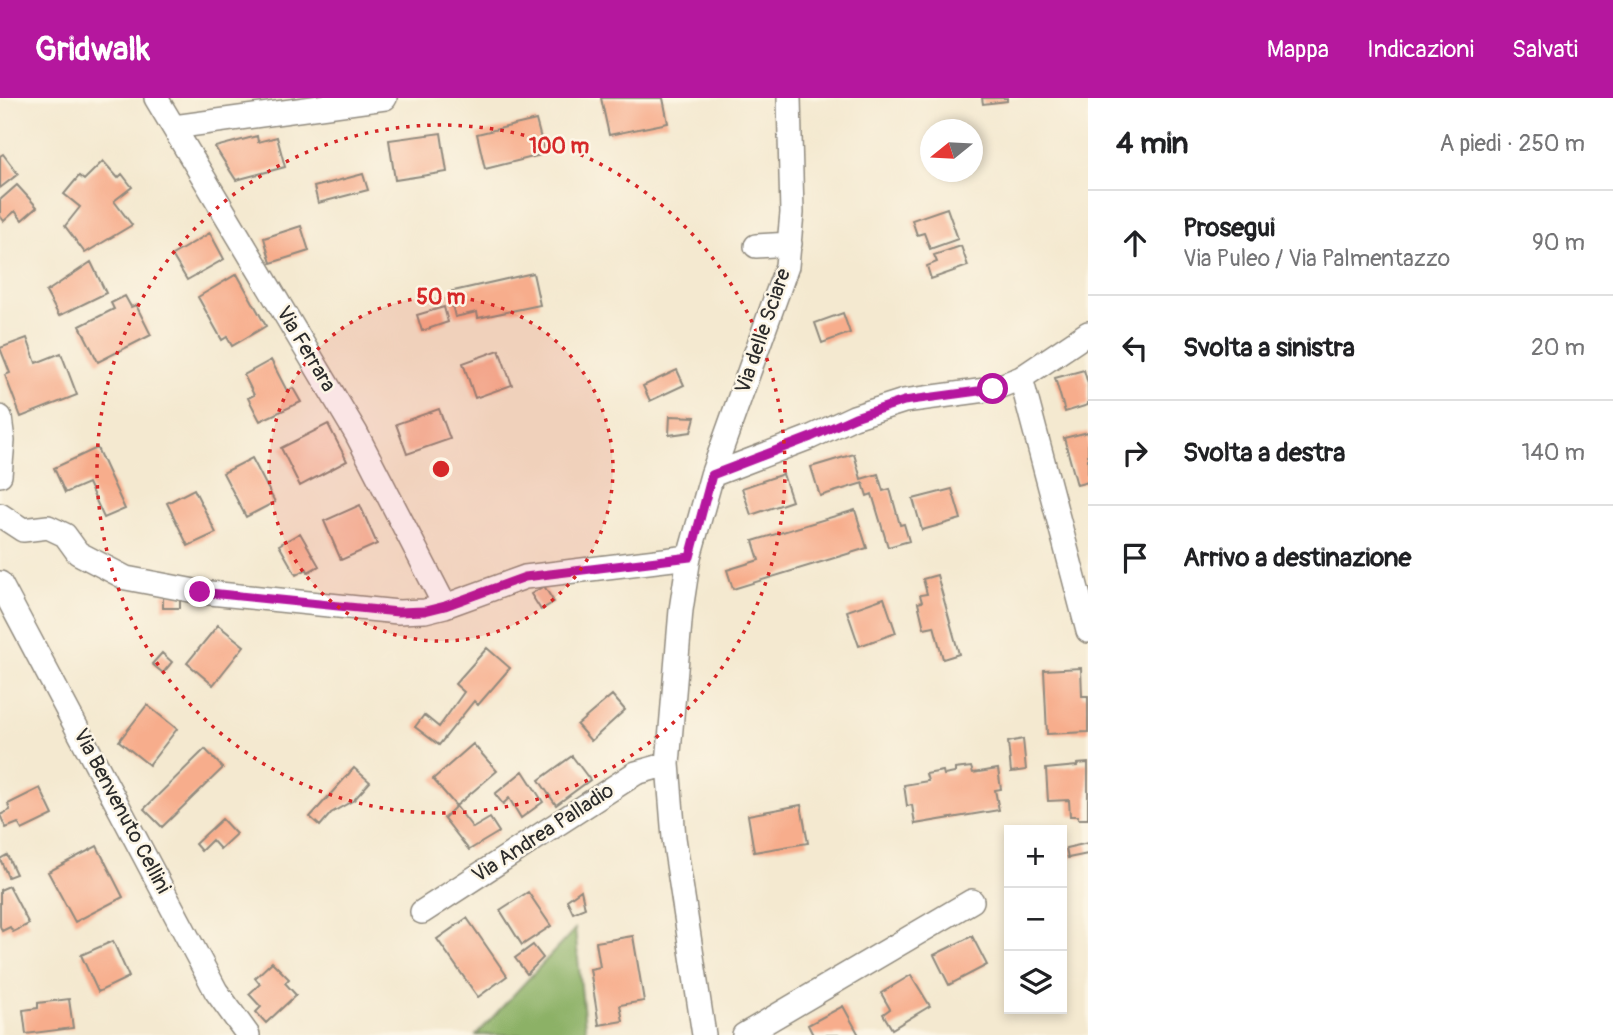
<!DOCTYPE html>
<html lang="it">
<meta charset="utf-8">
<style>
body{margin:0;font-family:Pangolin,sans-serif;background:#f6f6f6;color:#202124}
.controls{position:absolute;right:21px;bottom:21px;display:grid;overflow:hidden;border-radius:0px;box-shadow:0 4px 10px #0003}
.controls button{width:63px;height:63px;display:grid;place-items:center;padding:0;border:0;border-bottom:2px solid #e0e0e0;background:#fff;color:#202124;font:35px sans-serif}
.compass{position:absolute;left:920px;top:21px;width:63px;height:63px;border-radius:50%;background:#fff;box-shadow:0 4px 10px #0003;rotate:252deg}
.stop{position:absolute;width:21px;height:21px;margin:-16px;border:5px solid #b5179e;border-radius:50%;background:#fff}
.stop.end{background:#b5179e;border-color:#fff;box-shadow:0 2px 7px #0008}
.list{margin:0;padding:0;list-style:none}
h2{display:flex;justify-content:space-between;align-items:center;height:91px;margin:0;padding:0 28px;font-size:30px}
h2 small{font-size:23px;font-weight:400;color:#757577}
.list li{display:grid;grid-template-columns:46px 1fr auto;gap:21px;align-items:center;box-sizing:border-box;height:105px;padding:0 28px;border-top:2px solid #e0e0e0}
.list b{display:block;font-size:26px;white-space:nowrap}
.list p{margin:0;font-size:23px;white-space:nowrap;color:#757577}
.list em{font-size:23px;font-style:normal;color:#757577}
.icon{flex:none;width:38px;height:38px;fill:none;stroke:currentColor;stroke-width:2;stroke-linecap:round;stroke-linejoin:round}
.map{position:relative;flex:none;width:1088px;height:937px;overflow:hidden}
header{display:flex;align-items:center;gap:42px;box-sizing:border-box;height:98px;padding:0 35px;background:#b5179e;color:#fff}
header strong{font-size:33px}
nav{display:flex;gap:38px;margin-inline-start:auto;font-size:24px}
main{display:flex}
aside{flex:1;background:#fff}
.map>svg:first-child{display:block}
</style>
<header>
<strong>Gridwalk</strong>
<nav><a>Mappa</a><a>Indicazioni</a><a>Salvati</a></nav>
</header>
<main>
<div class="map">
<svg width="1088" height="937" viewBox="0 0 1088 937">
<rect width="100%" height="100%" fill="#fcf5e5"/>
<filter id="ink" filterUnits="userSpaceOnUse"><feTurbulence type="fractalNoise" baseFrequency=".0143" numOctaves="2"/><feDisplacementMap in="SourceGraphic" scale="14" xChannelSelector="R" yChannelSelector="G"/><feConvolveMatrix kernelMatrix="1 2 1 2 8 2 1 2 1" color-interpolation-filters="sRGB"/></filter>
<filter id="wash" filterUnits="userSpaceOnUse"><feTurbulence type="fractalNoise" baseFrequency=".00686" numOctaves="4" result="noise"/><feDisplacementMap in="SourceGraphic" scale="28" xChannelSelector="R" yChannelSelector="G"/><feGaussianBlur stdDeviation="1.57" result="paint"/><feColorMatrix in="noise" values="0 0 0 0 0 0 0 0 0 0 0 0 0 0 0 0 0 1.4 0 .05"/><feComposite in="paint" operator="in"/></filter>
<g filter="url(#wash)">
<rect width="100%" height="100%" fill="#f4e9d0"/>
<path fill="#8cb166" stroke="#5c6e48" stroke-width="2" d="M575,831L586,937H476Z"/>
<g id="blocks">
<path fill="#f7ad8c" d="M601,0H663L668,25L609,37Z
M982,0H1007V3L983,6Z
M536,22L545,56L485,71L477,36Z
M441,35L447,74L395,82L389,42Z
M257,38L258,44L277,39L285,69L236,82L215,49Z
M3,56L18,76L0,90V58Z
M103,63L118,80L122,76L132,89L114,103L132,127L85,155L65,128L80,109L64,96L79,78L84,82Z
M363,76L368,92L318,105L314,89Z
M17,87L37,109L22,122L15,113L4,123L0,118V102Z
M947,110L958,141L930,151L924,135L917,137L912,122Z
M301,128L309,153L271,165L264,140Z
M210,135L224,161L187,182L172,157Z
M961,148L968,168L931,181L927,168L937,164L934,157Z
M91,164L106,195L59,218L46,194Z
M533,175L540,207L478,220L477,214L455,219L449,194Z
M237,176L266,228L232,248L227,239L222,242L198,199Z
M125,198L131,209L136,207L151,237L98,264L80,228L114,211L111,205Z
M444,209L448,224L422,233L417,217Z
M843,215L850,235L822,245L815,225Z
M27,240L36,265L61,255L77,297L21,319L5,277L10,275L0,250Z
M499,252L512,287L475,300L463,265Z
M271,262L287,293L293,290L301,304L260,323L248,300L254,297L244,277Z
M677,272L684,287L650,303L643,288Z
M1084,272L1088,286V307L1065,314L1055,280Z
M439,311L450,341L407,356L396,326Z
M670,318L695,319L691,334L669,337Z
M328,326L347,363L300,388L281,350Z
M1088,334V384L1077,387L1064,340Z
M97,350L125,411L104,420L88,385L65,395L54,370Z
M854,356L861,381L878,376L883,393L890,391L900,427L904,426L909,443L888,449L872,396L867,398L863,385L820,398L811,369Z
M252,360L275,404L246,419L223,375Z
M783,376L792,403L751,417L742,390Z
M194,391L216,435L188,448L167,405Z
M952,391L961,421L922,432L913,401Z
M360,407L377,446L341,462L324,423Z
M855,412L867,450L733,491L727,472L759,462L753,443Z
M300,435L319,468L308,474L307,471L296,477L279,447Z
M937,477L959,556L943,561L934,528L924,530L918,505L922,504L920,497L927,496L923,481Z
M544,488L554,504L541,512L531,496Z
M163,495H180V510H163Z
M884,500L896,535L859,548L847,513Z
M218,527L244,548L213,587L187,565Z
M487,550L510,570L478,607L474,603L439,647L415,629L424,617L439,629L464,594L455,586Z
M162,555L172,564L163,575L152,566Z
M1081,570L1082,598H1088V634L1047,636L1044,572Z
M612,597L625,612L591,643L577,627Z
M147,607L177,631L149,667L119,643Z
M1023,641L1026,672L1011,674L1008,644Z
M473,646L497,673L456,708L473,730L490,720L499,734L469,752L444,720L456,708L433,681Z
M205,651L223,670L162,729L144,711Z
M572,658L590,682L556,707L539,682Z
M1088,665V721H1078V718H1070L1069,702L1048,703L1046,671L1077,668V666Z
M971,669L973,675L998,671L1001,691L995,692L999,712L915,726L912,707L907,708L904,687L928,683L926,676L943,673L944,677L955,675V671Z
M354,670L370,684L354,702L331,715L320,728L310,719Z
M523,673L543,704L521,720L509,700L503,706L495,696Z
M40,690L53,717L22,732L18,725L6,730L0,717L10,712L8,706Z
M801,707L808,745L754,754L748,717Z
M222,721L236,736L220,751L212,742L201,753L195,746Z
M1088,745V756L1068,760L1066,750Z
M97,748L123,799L75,824L48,774Z
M7,757L16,776L8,779L0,761Z
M9,788L29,826L13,834L10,829L2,833L0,828V792Z
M581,792L585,810L573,815L567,802Z
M528,794L551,828L522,847L500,812Z
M467,820L507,878L478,899L437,841Z
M633,838L644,903L620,907L623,923L599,927L590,871L600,869L596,844Z
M972,838L987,867L949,887L934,857Z
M113,843L129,879L98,894L81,857Z
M533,847L543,860L527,876L515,860Z
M272,864L289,881L285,885L296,897L266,925L256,914L261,909L249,896L260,886L255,880Z
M911,877L930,908L892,931L883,916L890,911L881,895Z
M69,901L73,930L26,936L23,912L38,910V905Z
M843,908L859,937H813L808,927Z"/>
</g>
</g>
<g filter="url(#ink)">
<use href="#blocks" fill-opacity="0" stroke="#908a7e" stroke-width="2"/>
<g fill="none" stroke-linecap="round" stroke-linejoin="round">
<g stroke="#908a7e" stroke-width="26">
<path id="minor" d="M156,0L356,335L445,508
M174,29L385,0
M756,148L790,146
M1021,280L1088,533
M0,319L3,343L0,377
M712,377L811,339L854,319L904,303L993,291L1021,280L1088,235
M0,417L23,432L48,429L65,437L78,455L126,480L200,494L398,514L425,513L445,508L525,479L689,459
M0,485L216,893L248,937
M422,814L636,675L668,666
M704,937L674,740L668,666L681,512L689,459L712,377L787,168L792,115L789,0
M744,937L972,803"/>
</g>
<use href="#minor" stroke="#fff" stroke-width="23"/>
</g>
</g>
<g fill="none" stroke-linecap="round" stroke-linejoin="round" filter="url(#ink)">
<path stroke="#b5179e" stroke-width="9" d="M200,494L398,514L425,513L445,508L525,479L690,459L712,377L811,339L855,319L904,303L993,291"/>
</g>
<circle cx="441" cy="371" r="172" fill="#d62828" fill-opacity=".12"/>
<g fill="none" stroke="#d62828" stroke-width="3.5" stroke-dasharray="3.5 7">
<circle cx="441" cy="371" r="172"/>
<circle cx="441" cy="371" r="344"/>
</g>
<g text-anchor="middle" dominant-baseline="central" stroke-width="5" stroke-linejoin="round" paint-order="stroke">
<g font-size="21" fill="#2b2b2b" stroke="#fcf5e5">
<text transform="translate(763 233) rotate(-71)">Via delle Sciare</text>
<text transform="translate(306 251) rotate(59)">Via Ferrara</text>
<text transform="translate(122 713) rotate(62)">Via Benvenuto Cellini</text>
<text transform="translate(543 735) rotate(-33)">Via Andrea Palladio</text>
</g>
</g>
<circle cx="441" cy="371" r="10" fill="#d62828" stroke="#fcf5e5" stroke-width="3.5"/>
<g font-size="21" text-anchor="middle" font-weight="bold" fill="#d62828" stroke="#fcf5e5" stroke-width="5" stroke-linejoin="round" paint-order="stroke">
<text x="559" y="55">100 m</text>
<text x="441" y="206">50 m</text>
</g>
</svg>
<div class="controls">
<button>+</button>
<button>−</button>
<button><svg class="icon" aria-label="layers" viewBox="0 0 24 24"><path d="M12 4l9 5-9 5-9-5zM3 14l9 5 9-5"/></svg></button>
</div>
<svg class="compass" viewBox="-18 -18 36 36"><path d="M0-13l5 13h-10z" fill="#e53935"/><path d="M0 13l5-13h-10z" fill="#757577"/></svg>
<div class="stop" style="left:993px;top:291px"></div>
<div class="stop end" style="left:200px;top:494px"></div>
</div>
<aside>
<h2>4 min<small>A piedi · 250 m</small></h2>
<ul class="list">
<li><svg class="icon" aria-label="ahead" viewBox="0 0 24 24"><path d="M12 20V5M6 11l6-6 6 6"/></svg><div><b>Prosegui</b><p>Via Puleo / Via Palmentazzo</p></div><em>90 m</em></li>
<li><svg class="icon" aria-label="left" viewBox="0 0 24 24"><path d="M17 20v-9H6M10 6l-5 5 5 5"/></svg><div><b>Svolta a sinistra</b></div><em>20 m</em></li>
<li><svg class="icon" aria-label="right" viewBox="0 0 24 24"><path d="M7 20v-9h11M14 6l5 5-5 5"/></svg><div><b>Svolta a destra</b></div><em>140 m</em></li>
<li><svg class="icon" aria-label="arrive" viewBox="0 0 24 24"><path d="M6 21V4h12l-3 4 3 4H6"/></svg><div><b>Arrivo a destinazione</b></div></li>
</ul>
</aside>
</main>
